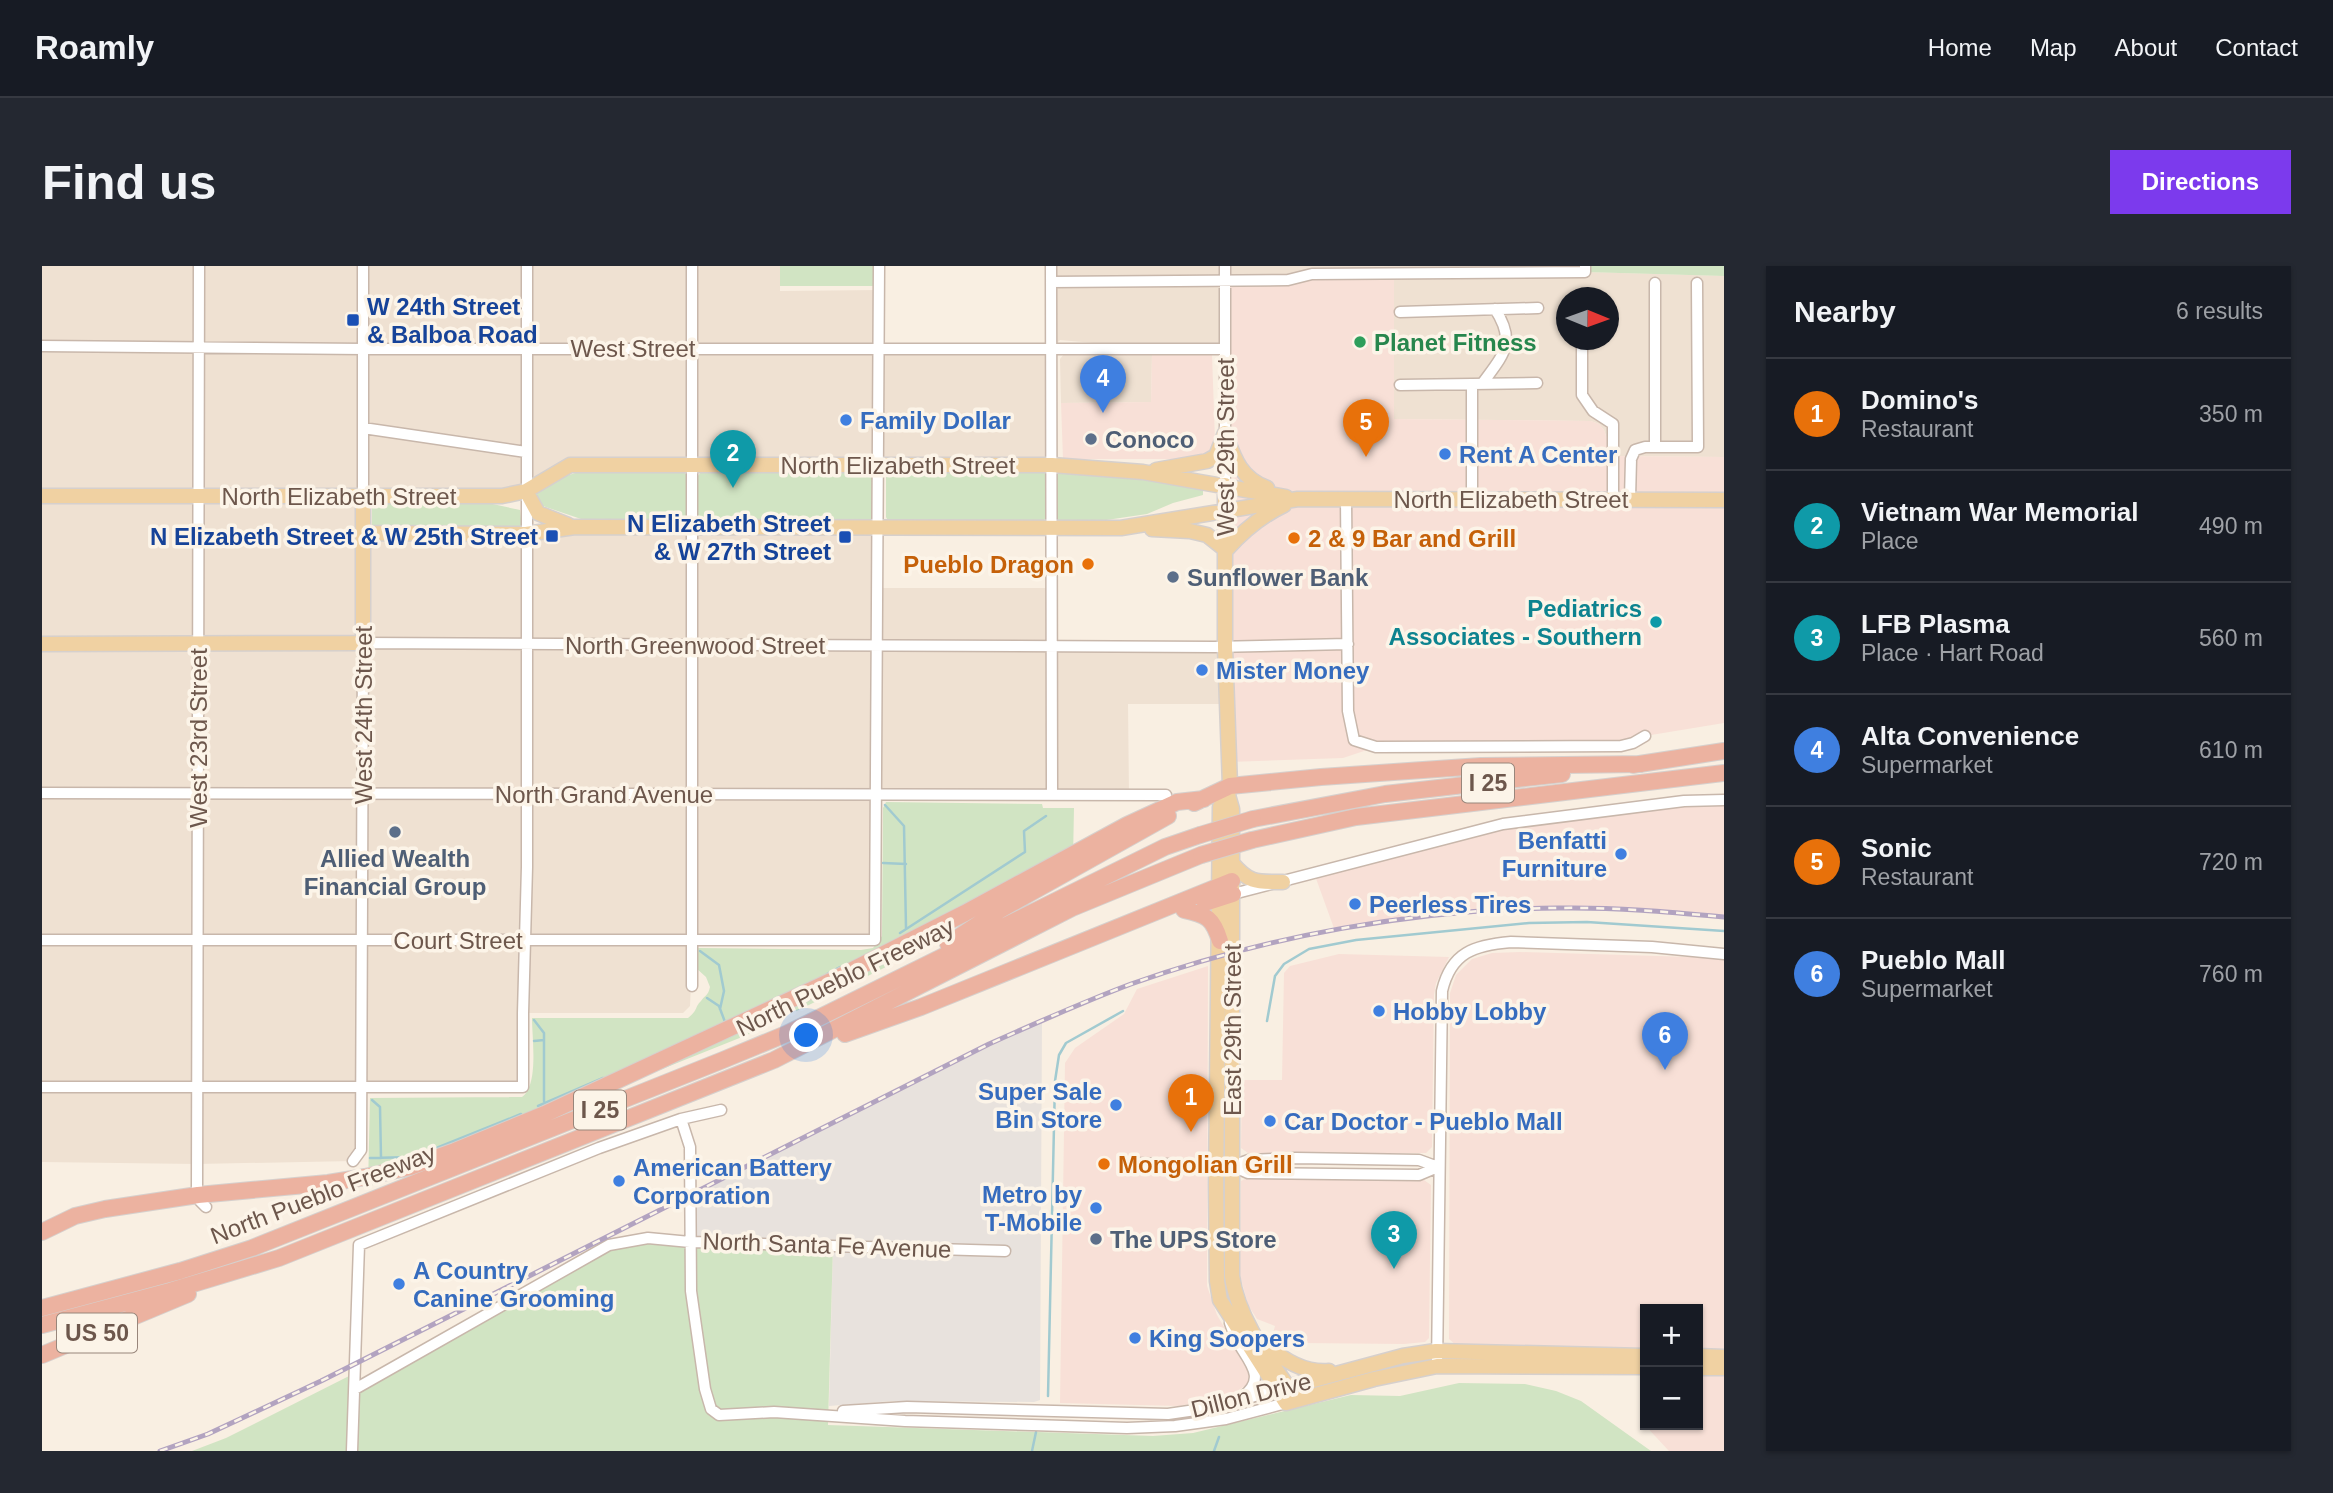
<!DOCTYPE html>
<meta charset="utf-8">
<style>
body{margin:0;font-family:Arial,sans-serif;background:#242831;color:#f1f3f6}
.controls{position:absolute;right:21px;bottom:21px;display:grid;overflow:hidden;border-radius:0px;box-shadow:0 2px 5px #0004}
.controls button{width:63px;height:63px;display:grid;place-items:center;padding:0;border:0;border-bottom:2px solid #363941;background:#171b24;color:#f1f3f6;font:35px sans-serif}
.compass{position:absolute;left:1514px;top:21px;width:63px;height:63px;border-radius:50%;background:#171b24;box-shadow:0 2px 5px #0004;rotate:91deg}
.you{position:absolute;left:765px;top:770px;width:24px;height:24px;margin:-18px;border:5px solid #fff;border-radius:50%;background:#1a73e8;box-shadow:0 0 0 10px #1a73e833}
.badge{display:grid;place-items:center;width:46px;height:46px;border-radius:50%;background:#7c3aed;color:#fff;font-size:23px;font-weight:700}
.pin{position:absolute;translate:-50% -58px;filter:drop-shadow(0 2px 4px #0008)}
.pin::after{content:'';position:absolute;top:37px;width:24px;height:21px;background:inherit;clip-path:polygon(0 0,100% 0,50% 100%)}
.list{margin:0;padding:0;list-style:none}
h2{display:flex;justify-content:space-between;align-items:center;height:91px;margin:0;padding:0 28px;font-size:30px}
h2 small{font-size:23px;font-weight:400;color:#9ea1a6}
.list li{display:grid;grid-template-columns:46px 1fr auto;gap:21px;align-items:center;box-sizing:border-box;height:112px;padding:0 28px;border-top:2px solid #363941}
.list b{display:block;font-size:26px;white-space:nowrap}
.list p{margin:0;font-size:23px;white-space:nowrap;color:#9ea1a6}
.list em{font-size:23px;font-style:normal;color:#9ea1a6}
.map{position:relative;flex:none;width:1682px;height:1185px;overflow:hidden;border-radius:0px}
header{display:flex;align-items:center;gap:42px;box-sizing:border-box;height:98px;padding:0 35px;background:#171b24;border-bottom:2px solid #363941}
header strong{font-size:33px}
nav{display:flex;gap:38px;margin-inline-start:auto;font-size:24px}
.intro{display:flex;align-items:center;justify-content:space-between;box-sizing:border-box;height:168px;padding:0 42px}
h1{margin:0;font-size:49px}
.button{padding:18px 32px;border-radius:0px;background:#7c3aed;color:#fff;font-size:24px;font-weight:700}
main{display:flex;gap:42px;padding:0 42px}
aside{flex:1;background:#171b24;border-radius:0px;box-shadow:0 2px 5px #0004}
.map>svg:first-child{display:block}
</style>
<header>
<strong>Roamly</strong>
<nav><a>Home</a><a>Map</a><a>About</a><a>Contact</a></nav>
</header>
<div class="intro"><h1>Find us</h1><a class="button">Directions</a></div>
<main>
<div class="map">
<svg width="1682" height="1185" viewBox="0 0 1682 1185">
<rect width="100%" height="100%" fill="#f9efe2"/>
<path fill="#efe1d2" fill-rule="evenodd" d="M0,0H738V25L837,24V81L1009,82V0H1543V6L1682,10V191L1571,190L1562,164L1557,158L1549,155L1352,153V8L1183,83H1119L1018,74L1010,82V199H529L484,225L321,230V267L836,262V322H1010L1011,380L1183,381L1185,438H1086L1087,529L835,528L833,674H651L648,740L641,747H481V821H321L319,884L311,895L155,898L0,896ZM1524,32H1566V74H1524Z
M1022,88H1110L1109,136L1019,137L1018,93Z"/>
<path fill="#f8e0d7" d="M1352,7V153L1549,155L1557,158L1562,164L1571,190L1682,191V457L1603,470L1591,477L1334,481L1301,492L1187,496L1183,14Z
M1110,88H1170L1173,175L1170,183L1164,189L1136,193H1021L1019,137L1109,136Z
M1682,534V651L1607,644L1517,642L1463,644L1358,654L1293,665L1272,607L1461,558Z
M1478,686L1682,692V1083H1656V1043H1603V1082L1415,1080L1407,1073L1408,727L1414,709L1430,693L1450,687Z
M1297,688L1407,691L1394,717L1392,729L1390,881L1384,887H1206L1199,882L1200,814H1240L1242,707L1248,700Z
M1166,700L1165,1020L1175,1049L1202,1095L1207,1110L1206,1118L1187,1130L1137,1140L1018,1137L1023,797L1033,782L1082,748L1095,723Z
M1207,911L1382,914L1389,919L1387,1072L1383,1076L1362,1078L1258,1077L1231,1067L1233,1060L1215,1053L1206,1039L1198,1009L1199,915Z
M1656,1108H1682V1185H1627L1600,1156V1112H1603V1159H1656Z"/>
<path fill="#e8e2dd" d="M1000,754L998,1134L992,1136L850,1135L787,1140L791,979L648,976L649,928L947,778Z"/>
<path fill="#d1e4c3" d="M738,0H831V20H738Z
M1543,0H1682V10L1543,6Z
M640,205L645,209L644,251L642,255L542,254L495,238L493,227C508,217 521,209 539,206Z
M660,205L829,206L832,211L830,254L659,255L655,250V211Z
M850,205H1001L1005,210L1004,252L1000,256L846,255L844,251V210Z
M1017,206H1049L1161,220V229L1131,237L1105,248L1051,256L1017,255L1015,252V211Z
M334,237H446L478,244L480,262L330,263V240Z
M844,536L1000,538L1001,542H1032L1031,593L842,702L710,767L326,921L328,832L480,831C497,819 490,772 490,752H646C657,743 652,742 659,735C663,729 666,730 668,721L664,711L654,702L656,682L819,684L831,682L840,670L841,542Z
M606,972L791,979L786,1159L1111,1170L1151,1167L1309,1129L1358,1130L1417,1117L1483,1118L1514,1125L1539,1135L1609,1185H150L184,1172L313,1107V1122L567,979Z"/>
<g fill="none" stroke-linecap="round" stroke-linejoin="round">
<path stroke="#a1cad0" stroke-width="2.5" d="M843,539L862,560L864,662
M841,597L864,598
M858,667L983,586L982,565L1004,550
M658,685L677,699L682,725L678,743
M785,708L798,701
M665,732L677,740L683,756
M492,754L502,767V835
M1225,755L1233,710L1242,698L1267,683L1314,674L1487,657L1545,656L1682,665
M492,775L502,774
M330,834L338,841L339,892
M496,840L561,812
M328,892L372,891L479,848
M1006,1130L1013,815L1017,789L1024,777L1081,745
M990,1185L994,1166
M1172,1185L1177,1171"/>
<g stroke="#c8b7ab" stroke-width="13">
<path id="minor" d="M157,0L155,926L158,935L164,941
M650,0V720
M1009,0L1010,529
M1009,16L1246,14L1270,8L1543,6V0
M1613,17V180
M1358,46L1496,42
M1540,74V129L1551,145L1571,158V234
M0,80L322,83H1183
M1440,118C1461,89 1475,77 1453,43
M1358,119L1495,117
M321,162L484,186
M1183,219V0
M321,230V0
M1304,233L1306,445L1312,474L1334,481L1579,480L1591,477L1603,470
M1430,233V118
M1588,233L1589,193L1593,184L1603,181H1656L1655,17
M0,527L1124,529
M1191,628L1461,558L1642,535L1682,534
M0,674H833L837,0
M0,821H481V747L485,601V0
M639,853L648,881L649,1025L663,1123L669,1143L677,1149L732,1146L863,1155L1085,1162L1133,1160L1184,1153L1244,1137
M311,895L319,884L321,377L1172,381L1306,378
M1092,897L1190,900L1206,907L1377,909L1396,901
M1190,900L1207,894L1254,892L1377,894L1396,901
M1188,1057C1190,1063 1192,1068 1194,1073C1205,1094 1227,1112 1200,1131
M1395,1100L1400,725C1409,686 1433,679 1469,676L1610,681L1682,688
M313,1123L567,979L606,972L648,976L963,985
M801,1145L865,1141L1126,1148L1181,1140L1235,1123
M310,1185L317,979L557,882L639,853L679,844"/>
</g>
<g stroke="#d6d0cd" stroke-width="17">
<path id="major" d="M1183,167C1192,192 1198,212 1225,222
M1114,204L1165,195L1174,190L1183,167
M1183,219V381L1188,520L1186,529L1178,541L1174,919L1175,1015L1178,1034L1244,1137L1332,1113L1395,1100L1603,1101
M484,225L496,247L526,259
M0,230H460L484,225L528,199H1010L1101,206L1244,231
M1110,263L1148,265L1165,269L1184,284C1201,265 1219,250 1242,239
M321,267L484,268L533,261L1079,262L1256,233L1682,234
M0,378L321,377V230
M1186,529L1190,543V1010C1196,1055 1230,1097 1255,1134
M1190,597C1208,618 1215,616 1241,616
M1227,1081C1244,1096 1263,1107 1287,1105
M1656,1090L1682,1091
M1656,1102H1682
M1238,1123L1361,1090L1394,1085L1603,1090"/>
</g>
<g stroke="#d6d0cd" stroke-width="18">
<path id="highway" d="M1591,499L1682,485
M1152,537L1188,520L1279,511L1439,500L1600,498
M1211,553L1343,528L1520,508
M1210,574L1314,551L1682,507
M1163,637L1191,628
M1142,644C1165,649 1171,652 1178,675
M906,678L958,644L1126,550
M803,768L879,741L1190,615
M0,966L33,950L63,943L156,929L286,917L323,911L368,901L413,885L503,848L791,714L923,647L1085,559L1135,536L1162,533
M0,1042L138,1005L210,982L681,794L744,768L1123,581L1158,569
M0,1059L128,1025L237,992L732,794L1030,642L1159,589
M0,1089L146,1028"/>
</g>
<use href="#minor" stroke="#fff" stroke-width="10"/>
<use href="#major" stroke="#f0d1a2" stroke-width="14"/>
<use href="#highway" stroke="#ecb2a0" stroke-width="16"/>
<g stroke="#b2a3c0" stroke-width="5">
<path id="rail" d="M118,1185L166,1168L279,1115L947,778C994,757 1041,736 1089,718C1225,670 1373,643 1517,642C1572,641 1627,646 1682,651"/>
</g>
<use href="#rail" stroke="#fcf4e8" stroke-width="2.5" stroke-dasharray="8" stroke-linecap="butt"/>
<g stroke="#d6d0cd" stroke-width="18" stroke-linecap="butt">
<path id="highway-bridge" d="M1158,569L1211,553
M1159,589L1210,574"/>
</g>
<use href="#highway-bridge" stroke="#ecb2a0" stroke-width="16"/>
</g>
<g fill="#1a4fb4" stroke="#fcf4e8" stroke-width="2.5">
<rect x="304" y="47" width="14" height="14" rx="3.5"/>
<rect x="503" y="263" width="14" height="14" rx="3.5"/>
<rect x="796" y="264" width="14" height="14" rx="3.5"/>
</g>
<circle fill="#2e9e5b" stroke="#fcf4e8" stroke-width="2.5" cx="1318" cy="76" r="7"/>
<g fill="#3f7fe0" stroke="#fcf4e8" stroke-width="2.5">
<circle cx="804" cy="154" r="7"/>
<circle cx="1403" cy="188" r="7"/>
<circle cx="1160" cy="404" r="7"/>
<circle cx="1579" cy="588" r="7"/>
<circle cx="1313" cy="638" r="7"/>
<circle cx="1337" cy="745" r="7"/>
<circle cx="1074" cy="839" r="7"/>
<circle cx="1228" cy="855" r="7"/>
<circle cx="577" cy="915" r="7"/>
<circle cx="1054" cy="942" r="7"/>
<circle cx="357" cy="1018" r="7"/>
<circle cx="1093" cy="1072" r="7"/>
</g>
<g fill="#5c6f8a" stroke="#fcf4e8" stroke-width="2.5">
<circle cx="1049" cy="173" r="7"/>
<circle cx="1131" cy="311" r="7"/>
<circle cx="353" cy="566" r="7"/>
<circle cx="1054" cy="973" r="7"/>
</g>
<g fill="#e8710a" stroke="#fcf4e8" stroke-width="2.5">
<circle cx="1252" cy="272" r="7"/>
<circle cx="1046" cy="298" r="7"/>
<circle cx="1062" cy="898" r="7"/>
</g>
<circle fill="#0f9aa8" stroke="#fcf4e8" stroke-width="2.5" cx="1614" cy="356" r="7"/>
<g text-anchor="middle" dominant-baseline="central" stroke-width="7" stroke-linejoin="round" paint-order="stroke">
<g fill="#fcf4e8" stroke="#98867b" stroke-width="2">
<rect x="1420" y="497.5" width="52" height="39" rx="5"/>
<rect x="532" y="824.5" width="52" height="39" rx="5"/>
<rect x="15" y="1047.5" width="80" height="39" rx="5"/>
</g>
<g font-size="23" font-weight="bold" fill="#6d574c">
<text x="1446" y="517">I 25</text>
<text x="558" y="844">I 25</text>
<text x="55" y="1067">US 50</text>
</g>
<g font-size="24" font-weight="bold" fill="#164399" stroke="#fcf4e8" text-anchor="end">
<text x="325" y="40" text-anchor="start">W 24th Street<tspan x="325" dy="28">&amp; Balboa Road</tspan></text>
<text x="789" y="257">N Elizabeth Street<tspan x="789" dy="28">&amp; W 27th Street</tspan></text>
<text x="496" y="270">N Elizabeth Street &amp; W 25th Street</text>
</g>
<g font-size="24" font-weight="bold" fill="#27864d" stroke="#fcf4e8" text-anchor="start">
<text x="1332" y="76">Planet Fitness</text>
</g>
<g font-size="24" fill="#6d574c" stroke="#fcf4e8">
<text x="591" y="82">West Street</text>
<text transform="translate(1183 181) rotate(-90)">West 29th Street</text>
<text x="856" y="199">North Elizabeth Street</text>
<text x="297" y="230">North Elizabeth Street</text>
<text x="1469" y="233">North Elizabeth Street</text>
<text x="653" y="379">North Greenwood Street</text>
<text transform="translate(321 449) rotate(-90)">West 24th Street</text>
<text transform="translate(156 472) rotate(-90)">West 23rd Street</text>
<text x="562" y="528">North Grand Avenue</text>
<text x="416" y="674">Court Street</text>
<text transform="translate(803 711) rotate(-26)">North Pueblo Freeway</text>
<text transform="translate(1190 764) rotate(-90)">East 29th Street</text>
<text transform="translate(281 928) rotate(-21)">North Pueblo Freeway</text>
<text transform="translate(785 979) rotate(2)">North Santa Fe Avenue</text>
<text transform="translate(1209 1129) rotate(-14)">Dillon Drive</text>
</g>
<g font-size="24" font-weight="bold" fill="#366cbe" stroke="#fcf4e8" text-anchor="start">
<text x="818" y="154">Family Dollar</text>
<text x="1417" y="188">Rent A Center</text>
<text x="1174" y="404">Mister Money</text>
<text x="1565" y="574" text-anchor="end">Benfatti<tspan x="1565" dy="28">Furniture</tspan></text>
<text x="1327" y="638">Peerless Tires</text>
<text x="1351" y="745">Hobby Lobby</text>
<text x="1060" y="825" text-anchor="end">Super Sale<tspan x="1060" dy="28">Bin Store</tspan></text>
<text x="1242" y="855">Car Doctor - Pueblo Mall</text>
<text x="591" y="901">American Battery<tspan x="591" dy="28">Corporation</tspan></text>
<text x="1040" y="928" text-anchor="end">Metro by<tspan x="1040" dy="28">T-Mobile</tspan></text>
<text x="371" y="1004">A Country<tspan x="371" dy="28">Canine Grooming</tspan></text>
<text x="1107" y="1072">King Soopers</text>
</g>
<g font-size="24" font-weight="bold" fill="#4e5e75" stroke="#fcf4e8" text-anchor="start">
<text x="1063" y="173">Conoco</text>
<text x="1145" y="311">Sunflower Bank</text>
<text x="353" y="592" text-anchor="middle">Allied Wealth<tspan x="353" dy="28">Financial Group</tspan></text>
<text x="1068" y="973">The UPS Store</text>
</g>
<g font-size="24" font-weight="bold" fill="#c56008" stroke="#fcf4e8" text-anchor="start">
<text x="1266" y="272">2 &amp; 9 Bar and Grill</text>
<text x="1032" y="298" text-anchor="end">Pueblo Dragon</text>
<text x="1076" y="898">Mongolian Grill</text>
</g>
<g font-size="24" font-weight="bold" fill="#0d838f" stroke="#fcf4e8" text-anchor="end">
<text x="1600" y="342">Pediatrics<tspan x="1600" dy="28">Associates - Southern</tspan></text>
</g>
</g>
</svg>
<div class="controls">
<button>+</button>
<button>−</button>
</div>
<svg class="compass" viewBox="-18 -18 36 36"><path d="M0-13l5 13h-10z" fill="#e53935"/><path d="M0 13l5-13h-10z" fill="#9ea1a6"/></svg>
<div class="you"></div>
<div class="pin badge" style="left:1149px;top:866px;background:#e8710a">1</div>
<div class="pin badge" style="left:691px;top:222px;background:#0f9aa8">2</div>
<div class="pin badge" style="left:1352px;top:1003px;background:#0f9aa8">3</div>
<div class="pin badge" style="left:1061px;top:147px;background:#3f7fe0">4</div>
<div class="pin badge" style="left:1324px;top:191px;background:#e8710a">5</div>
<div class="pin badge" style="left:1623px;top:804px;background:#3f7fe0">6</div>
</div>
<aside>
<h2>Nearby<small>6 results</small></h2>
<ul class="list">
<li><span class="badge" style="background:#e8710a">1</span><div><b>Domino's</b><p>Restaurant</p></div><em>350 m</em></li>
<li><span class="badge" style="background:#0f9aa8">2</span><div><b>Vietnam War Memorial</b><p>Place</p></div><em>490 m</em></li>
<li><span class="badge" style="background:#0f9aa8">3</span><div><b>LFB Plasma</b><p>Place · Hart Road</p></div><em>560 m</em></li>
<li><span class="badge" style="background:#3f7fe0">4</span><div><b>Alta Convenience</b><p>Supermarket</p></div><em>610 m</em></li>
<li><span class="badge" style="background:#e8710a">5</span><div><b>Sonic</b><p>Restaurant</p></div><em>720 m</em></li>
<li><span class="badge" style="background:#3f7fe0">6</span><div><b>Pueblo Mall</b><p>Supermarket</p></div><em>760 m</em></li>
</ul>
</aside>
</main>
